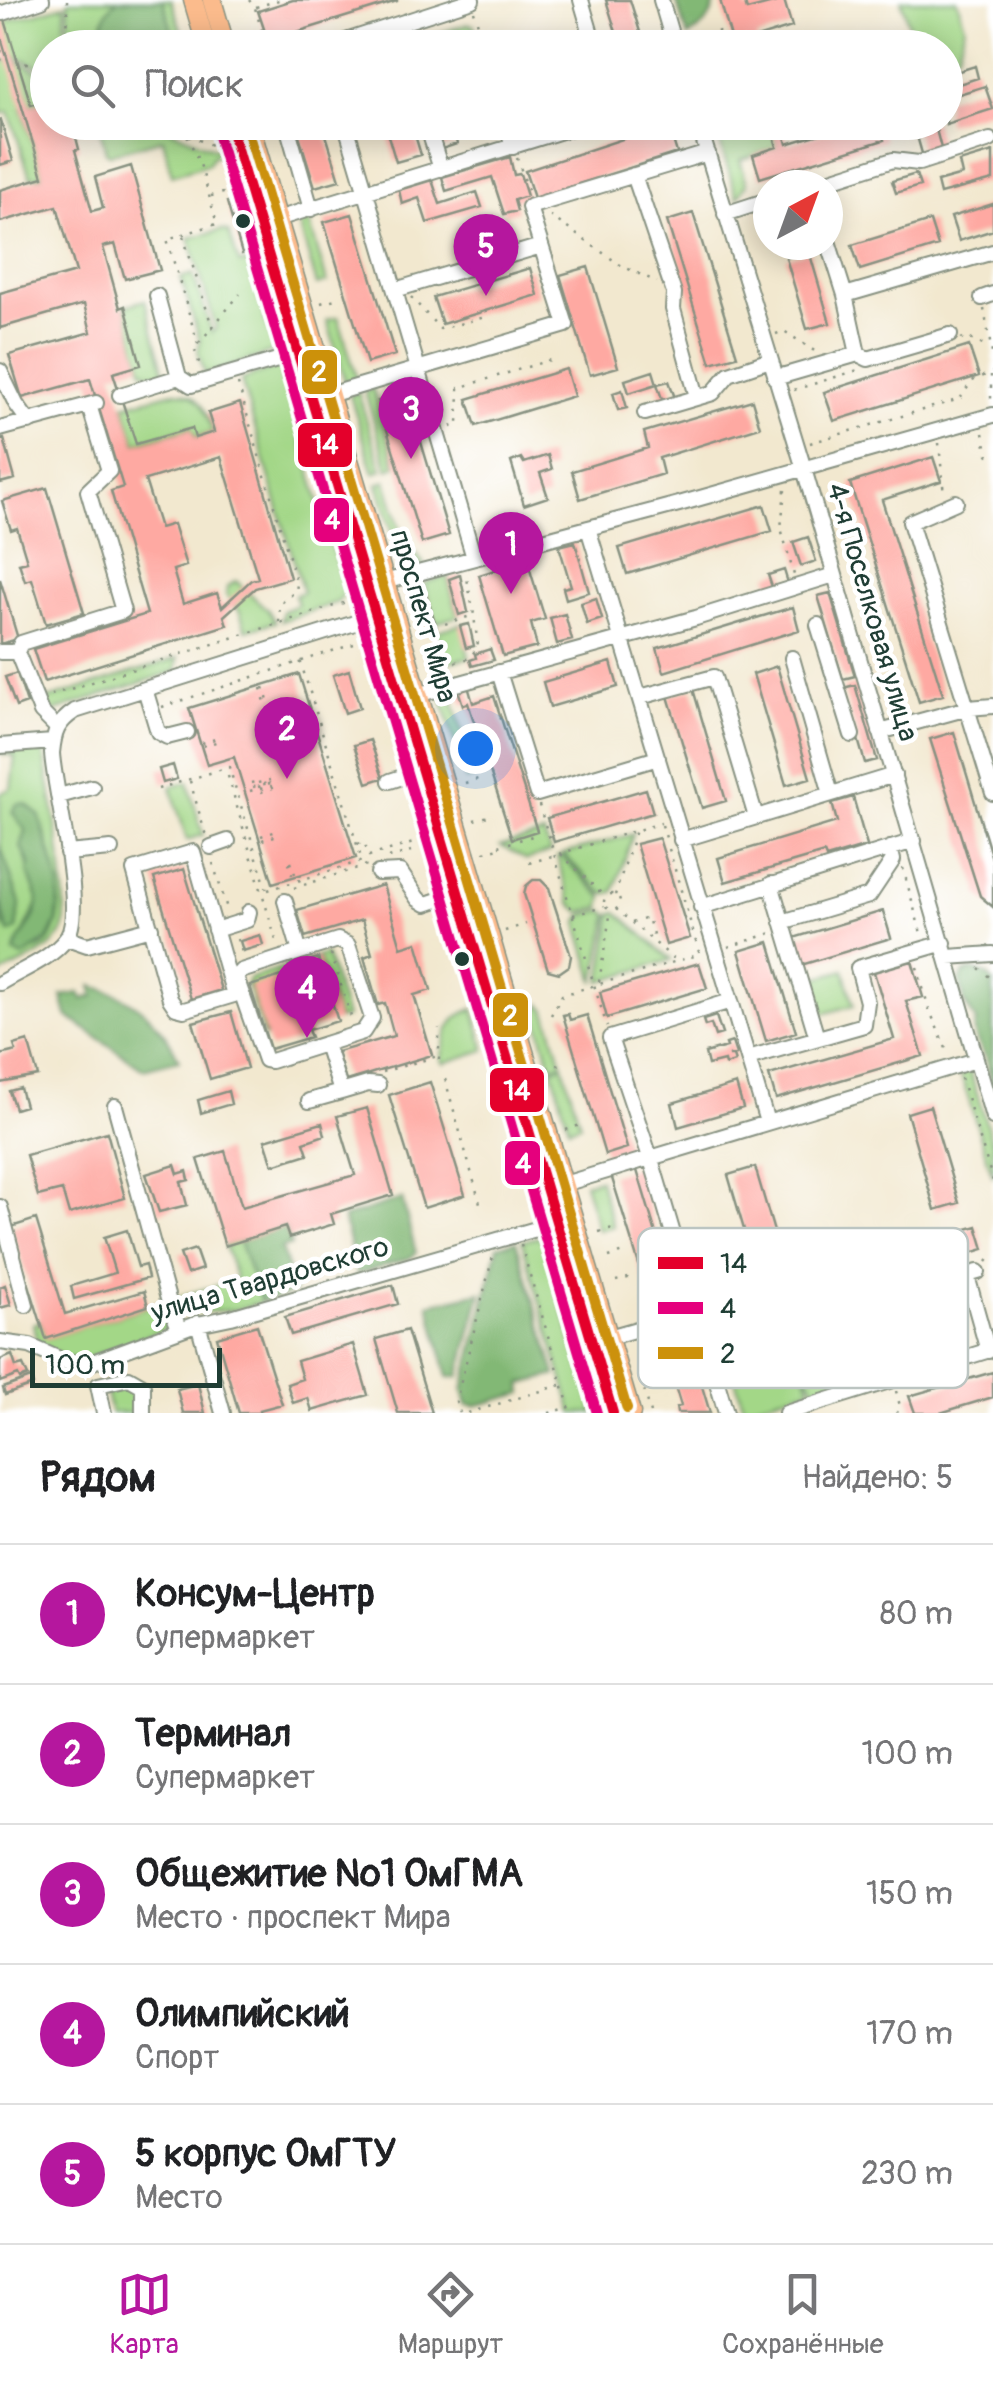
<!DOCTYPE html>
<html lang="ru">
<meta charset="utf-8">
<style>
body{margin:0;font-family:Pangolin,sans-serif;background:#f2f2f2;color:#202124}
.compass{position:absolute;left:753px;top:170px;width:90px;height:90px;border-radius:50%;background:#fff;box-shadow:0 5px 25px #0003;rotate:41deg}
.scale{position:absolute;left:30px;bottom:25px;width:192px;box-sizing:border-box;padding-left:10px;border:5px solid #1f3d34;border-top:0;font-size:28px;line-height:35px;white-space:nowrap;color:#1f3d34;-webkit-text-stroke:8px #fff;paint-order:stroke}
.you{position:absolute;left:475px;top:748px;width:35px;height:35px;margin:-25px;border:8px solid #fff;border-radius:50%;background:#1a73e8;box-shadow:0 0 0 15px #1a73e833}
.badge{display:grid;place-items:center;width:65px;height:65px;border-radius:50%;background:#b5179e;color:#fff;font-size:32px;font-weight:700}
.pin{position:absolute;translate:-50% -82px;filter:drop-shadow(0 2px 5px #0008)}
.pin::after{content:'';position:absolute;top:52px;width:35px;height:30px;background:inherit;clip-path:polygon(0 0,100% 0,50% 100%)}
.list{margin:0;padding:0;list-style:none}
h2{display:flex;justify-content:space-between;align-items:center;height:130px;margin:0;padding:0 40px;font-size:42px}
h2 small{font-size:32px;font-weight:400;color:#757577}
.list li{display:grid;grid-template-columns:65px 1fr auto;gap:30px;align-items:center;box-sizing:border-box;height:140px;padding:0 40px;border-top:2px solid #e0e0e0}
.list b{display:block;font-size:38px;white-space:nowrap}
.list p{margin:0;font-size:32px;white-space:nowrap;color:#757577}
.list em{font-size:32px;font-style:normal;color:#757577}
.icon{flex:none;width:55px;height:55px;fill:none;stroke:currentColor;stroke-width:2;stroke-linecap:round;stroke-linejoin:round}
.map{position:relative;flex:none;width:993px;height:1413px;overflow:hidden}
.search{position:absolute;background:#fff;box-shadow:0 5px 25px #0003;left:30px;right:30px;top:30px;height:110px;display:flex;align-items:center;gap:25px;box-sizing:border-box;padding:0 35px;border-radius:55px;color:#757577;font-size:38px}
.sheet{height:830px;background:#fff}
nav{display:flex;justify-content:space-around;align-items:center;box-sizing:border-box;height:140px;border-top:2px solid #e0e0e0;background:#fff;font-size:28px;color:#757577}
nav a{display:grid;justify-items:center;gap:5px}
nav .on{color:#b5179e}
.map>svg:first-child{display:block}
</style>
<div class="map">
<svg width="993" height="1413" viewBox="0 0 993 1413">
<rect width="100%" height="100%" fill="#fff"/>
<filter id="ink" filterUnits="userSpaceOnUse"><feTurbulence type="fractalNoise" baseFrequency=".01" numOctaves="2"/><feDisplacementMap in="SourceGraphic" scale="20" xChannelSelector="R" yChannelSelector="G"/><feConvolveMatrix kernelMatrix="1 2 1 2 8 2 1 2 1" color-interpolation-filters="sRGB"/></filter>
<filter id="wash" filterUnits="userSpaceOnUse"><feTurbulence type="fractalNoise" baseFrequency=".0048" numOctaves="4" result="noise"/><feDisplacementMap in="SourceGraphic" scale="40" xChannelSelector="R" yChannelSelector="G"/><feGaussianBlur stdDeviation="2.25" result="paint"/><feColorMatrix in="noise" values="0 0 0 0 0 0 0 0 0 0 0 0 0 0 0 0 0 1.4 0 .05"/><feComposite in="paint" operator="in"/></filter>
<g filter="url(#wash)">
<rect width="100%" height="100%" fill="#f2e8cf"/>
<path fill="#a3d787" stroke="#618a5e" stroke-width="2.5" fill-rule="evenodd" d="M71,0H171L187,47H70L68,2Z
M901,0H957L965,26L958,53L946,59V48L916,47Z
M65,5V47L48,48L47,70L0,49V23Z
M469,24L474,26L479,47H419L420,39Z
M13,59L47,75V100L22,108L43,176L30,177L9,112L0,114V62Z
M99,123H155L218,150L219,155L213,156L208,164L172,175L163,139L110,154L106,152Z
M714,123H770L777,147L740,160L747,184L737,198Z
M307,214L327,282L317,285L297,217Z
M222,230L229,232L239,264L248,262L275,351L205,375L198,352L200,341L181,278L193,274L212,333L216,328L189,238Z
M145,300L164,372L153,374L143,370L125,306Z
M338,317L358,382L346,385L327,320Z
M280,366L345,591L338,602L281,621L283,611L298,605L295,595L303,592L241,380Z
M373,389L396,466L388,469L365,391Z
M174,392C200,391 206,411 213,432L195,437L191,427L136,443L124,405Z
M358,392L382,470L374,473L350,395Z
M386,481L409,557L412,559L417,554L424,565L404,571L378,484Z
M447,576L458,616L436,623L424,583Z
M236,581L268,610L275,622L246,630L240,612L226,595L227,587Z
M461,624L469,657L446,663L437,631Z
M178,658L176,671L55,711L50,712L39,702Z
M450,690L476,777L466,780L440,693Z
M40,748L44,753C49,782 72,908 63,930C54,951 19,965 0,975V902L4,926L17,929L20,904L0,845V794L11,788L15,756L0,753ZM39,815C49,847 80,926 38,949C32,952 21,951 14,952L39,901C30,882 31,865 21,847L26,831L24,826Z
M188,782L203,835L187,840L171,787Z
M544,834L550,852L527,860L501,846Z
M633,834L614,892L604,894L563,854Z
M561,856L603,897L601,907L580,912L571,903L557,857Z
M603,910L609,915L595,982L578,924L583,915Z
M617,912L663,953L671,960L601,981L612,914Z
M326,954L346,1017L338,1019L318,958L290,967L291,973L264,1037L247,985L249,979Z
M844,970L854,1005L823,1014L813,979Z
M541,1004L546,1010L562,1063L551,1066L536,1014Z
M474,1009L485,1050L444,1063L441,1060C446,1036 447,1017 474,1009Z
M563,1065L580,1124L569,1128L552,1069Z
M969,1069L993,1145V1177L960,1072Z
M599,1179L613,1226L598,1230L584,1183Z
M541,1236L595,1413H573L522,1241Z
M239,1241L261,1302L235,1310L181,1314L174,1298L236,1280L225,1246Z
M164,1301L170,1327L86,1359H68L37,1343L33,1324L40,1321L47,1338Z
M820,1329L828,1334L842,1384L837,1390L820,1394C808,1383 798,1349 803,1333Z
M796,1343L810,1388L744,1408L730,1363Z
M132,1384L137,1386L136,1413H111L106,1393Z"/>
<path fill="#82b874" stroke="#507a54" stroke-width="2.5" d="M117,0H163L177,47H107C100,28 101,14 117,0Z
M676,0H715C714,18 702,28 688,37Z
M17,804H26L39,815L60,887L57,921L49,938L23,957L14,952C19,933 42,917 37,896C34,888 30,880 28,871L30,864L21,847L26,831L12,812Z
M0,845L20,904L17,929L9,933C0,911 0,871 0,845Z
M973,970L987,975L993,982V1092C989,1081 990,1070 986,1059C980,1045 971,1037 976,1021L965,1004L960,981L964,973Z
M92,986C134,996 162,1021 179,1060L143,1069L67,1016L62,996L80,993L83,999L94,996Z
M402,1199L416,1253L410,1258L357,1274L343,1218Z
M285,1227L291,1245L281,1248L295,1293L261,1302L239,1241Z
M516,1241L556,1375L522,1384L523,1393L475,1406L467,1405L463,1390L498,1246Z
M481,1292L459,1377H448L429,1304Z"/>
<g id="blocks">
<path fill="#fea9a2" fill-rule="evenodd" d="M293,0H397V1L268,41L258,11Z
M606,0H630L645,48H621Z
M720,0H744L747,10L784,0L792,27L756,38L758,48H734Z
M1,7L31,105L48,100V122H72L79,149L75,150L92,211L103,208L95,177L131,166L160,270L125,279L115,244L103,247L120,308L125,306L141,365L113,373L136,444L192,428L195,438L214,432L208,413L240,403L290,578L255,588L224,616L227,625L44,682L33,649L147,614L111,491L123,487L90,379L22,398L9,355L91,332L84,304L0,328V293L76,272L57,206L0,222V190L43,177L0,34ZM221,457L258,578L251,580L222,607L217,593L183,604L173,570L186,566L173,524L160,528L145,480Z
M975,66L978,78L946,88V75Z
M985,86L993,109L946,124V98Z
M1,120L13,161L0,165V121Z
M295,122H322L340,180L315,187Z
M384,122H411L421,155L396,162Z
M470,122H495L498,132L474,139Z
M770,122H781L787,144L859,122H878L884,140L760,178L753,155L777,147Z
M913,122H934L942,152L923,157Z
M668,124L677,153L534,198L525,171Z
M453,131L457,144L442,149L438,136Z
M993,152V180L940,194L937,182L962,175L959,162Z
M510,157L514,175L520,174L527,196L514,200L517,211L504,214L492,177L446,191L442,177Z
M916,174L920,186L896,193L892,181Z
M432,180L440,204L477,192L482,207L427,223L419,198L402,204L399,190Z
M234,200L248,252L242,254L227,202Z
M993,204V230L959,241L951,217Z
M693,213L737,356L711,363L667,221Z
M352,214L395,355L367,363L324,222Z
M930,221L938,246L860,270L852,245Z
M809,251L830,323L807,329L786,258Z
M588,267L618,367L590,375L560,275Z
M530,268L538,295L442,324L433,297Z
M969,346L979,376L834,421L824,392Z
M566,369L574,396L476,426L467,399Z
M653,371L657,384L629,393L625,380Z
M669,381L675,398L663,402L657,384Z
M622,390L627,408L618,410L613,393Z
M406,392L449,535L422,543L378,401Z
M752,400L760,427L659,458L663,474L580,499L572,471L648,448L644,432Z
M4,439L15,479L0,483V440Z
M548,455L552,469L540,473L548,497L524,505L511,462L521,458L524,463Z
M933,457L941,481L882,500L943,695L919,702L850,483Z
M47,488L84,613L46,624L32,579L25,581L19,563L27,561L17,528L11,530L2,501Z
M764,505L772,531L627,574L619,548Z
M808,537L816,561L801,566L793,542Z
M575,542L589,592L566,599L563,588L571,586L559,546Z
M527,560L545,619L531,623L537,647L503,656L479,575Z
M784,570L788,583L772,587L768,575Z
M460,575L468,612L459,615L449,579Z
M0,579L18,639L0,644Z
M830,593L855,676L843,679L818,596Z
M426,594L435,622L427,624L419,596Z
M596,598L602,619L587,624L581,603Z
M793,607L799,630L664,672L657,648Z
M565,614L572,640L557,644L550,618Z
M469,624L474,646L466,648L460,626Z
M490,649L494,660L472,666L470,660L476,658L475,654Z
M611,662L618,687L550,707L543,682Z
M777,666L810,778L786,785L753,674Z
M349,670L360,708L345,713L333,675Z
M17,673L27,703L16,707L5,677Z
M299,674L356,858L273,883L234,757L207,765L189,708Z
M855,685L877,760L865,763L843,688Z
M468,686L473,703L494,696L537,831L512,839L468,703L463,705L458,690Z
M693,689L726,801L702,808L668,696Z
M954,732L993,862V907L980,896L930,739Z
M370,740L383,778L367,783L354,745Z
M173,765L177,779L163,783L159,769Z
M646,789L653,813L554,842L547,818Z
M853,797L867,846L826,858L824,853L725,882L718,858L837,822L832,803Z
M659,838L690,938L666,945L636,844Z
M184,869L221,990L191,999L154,878Z
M533,880H541L549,888L571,956L569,966L559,973L548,970L524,894L526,886Z
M383,885L401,947L417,942L431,990L414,995L432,1055L346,1081L337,1052L394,1036L385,1003L378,1005L364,957L372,954L362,920L305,937L297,910Z
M883,911L891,938L798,966L790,939Z
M260,935L263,945L243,951L240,941Z
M769,942L796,1032L766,1041L739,951Z
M318,958L338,1021L308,1030L311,1037L270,1049L250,986L291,973L289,967Z
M912,961L923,997L906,1001L923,1056L776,1099L769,1075L894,1039L874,972Z
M699,963L707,988L607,1018L600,992Z
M231,1012L247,1068L210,1079L193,1022Z
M568,1014L570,1020L587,1015L627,1148L605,1155L563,1015Z
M716,1016L722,1034L715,1036L711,1024L705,1026L703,1020Z
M28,1041L38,1076L0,1083V1055L16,1051L14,1045Z
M732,1042L736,1054L729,1056H733L735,1062L725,1065L724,1061L708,1065L705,1053L727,1047L726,1044Z
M430,1082L465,1195L424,1208L389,1095Z
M736,1084L743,1108L678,1127L672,1103Z
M20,1088L25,1106L15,1109L9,1091Z
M228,1091L231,1104L201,1113L198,1100Z
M930,1106L959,1203L935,1210L907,1113Z
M367,1108L393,1195L331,1214L334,1224L289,1238L285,1227L225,1246L198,1159L225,1151L242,1207L355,1175L337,1116Z
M322,1123L325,1135L304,1142L308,1154L273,1165L265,1140Z
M107,1132L125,1198L69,1214L62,1190L38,1196L26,1155Z
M175,1165L178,1174L187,1171L189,1180L181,1182L187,1205L159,1212L146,1174Z
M636,1167L680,1313L656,1319L611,1175Z
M755,1167L777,1242L750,1250L728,1175Z
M36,1219L65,1314L144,1291L148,1306L46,1339L11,1227Z
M977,1226L984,1249L876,1282L869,1258Z
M127,1230L138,1267L145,1265L148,1278L74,1299L71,1286L115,1273L104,1237Z
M195,1249L202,1269L187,1274L180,1254Z
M5,1285L11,1305L0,1308V1287Z
M393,1285L398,1304L291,1335L285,1317Z
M257,1325L282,1404L259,1410L260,1413H239L217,1337Z
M407,1330L432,1413H398L376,1339Z
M686,1333L710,1413H677L676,1407L681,1406L661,1340Z
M353,1344L368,1395L312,1411L308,1398L293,1403L287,1384L302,1379L297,1361Z
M12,1355L16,1367L23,1365L28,1376L20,1379L18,1375L0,1382V1360Z
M993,1372V1397L940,1413H915L909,1396Z
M31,1378L33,1385L5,1395L3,1388Z
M198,1384L205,1413H183L177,1389Z"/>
</g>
</g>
<g filter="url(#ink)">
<use href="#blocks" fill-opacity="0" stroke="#889282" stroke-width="2.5"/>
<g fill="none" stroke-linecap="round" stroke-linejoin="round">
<g stroke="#889282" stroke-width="18">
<path id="minor" d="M581,0L595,48
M661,0L675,48
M3,13L42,0
M401,23L409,48
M276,48L293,42L321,48
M324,48L472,0
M286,122L311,209
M345,122L474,558
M426,122L441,169
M506,122L513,147
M698,122L804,469L993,1117
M634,175L674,293L673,309L697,397
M815,185L893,160L919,163L990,140
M725,214L768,200
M277,219L591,122
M395,290L541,246
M845,295L993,252
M157,296L179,377L191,385L305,352
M982,298L993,294
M858,354L868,359L950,335
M0,371L16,404L29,422
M775,378L858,354L845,295L828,241
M120,395L179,377
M329,395L566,325L529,207L708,153
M645,413L713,393L729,374L770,360
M0,429L96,403
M956,502L910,522L993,793
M588,528L731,1001
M384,582L679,504L993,415
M818,625L852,735
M0,652H17L41,712L56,727
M17,652L21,643L123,611L88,491L109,471L89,405
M792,658L831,794
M499,672L537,794L658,758
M145,689L158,732L167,737L187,732
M417,695L696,618L834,575
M640,697L714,677L756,817
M880,732L968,708L993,706
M0,746L53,742
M390,781L421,771
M59,796L92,787
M681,840L894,775
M211,847L228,841
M193,852L234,995L184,1010L176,1008L170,999L134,870Z
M67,853L111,849
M378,873L400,872L418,899L426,904L458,893
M771,884L817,1038
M285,901L300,952L338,940L348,945L372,1018L363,1032L271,1061L265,1060L236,977L241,971L300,952
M701,907L914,841
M782,922L869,896L893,860L890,848
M215,930L247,920L249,912
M67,938L87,945L151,928
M948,957L993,954
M0,983C21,970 51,959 66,939C87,911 54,792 52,753C54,732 57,723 75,711L393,611
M326,1044L341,1092L368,1084L378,1085
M748,1058L864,1025L867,1002L858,968L944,943
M309,1101L341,1092
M115,1106L168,1299L179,1329
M564,1184L976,1060
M0,1207L26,1305
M967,1276L988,1351
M868,1302L893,1380
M198,1323L223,1413
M609,1337L697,1312
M0,1342L30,1346L66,1362L90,1363L193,1325L231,1317L557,1223
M706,1347L978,1272
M104,1413L98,1385L129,1378L143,1386V1413
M726,1413L653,1166L610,1038L731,1001L767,1122
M786,1413L993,1349"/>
</g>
<g stroke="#889282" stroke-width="21">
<path id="major" d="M193,0L207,48
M212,0L226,48
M229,122L613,1413
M249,122L631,1413"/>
</g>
<path stroke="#889282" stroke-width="2.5" stroke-dasharray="2.5 8" stroke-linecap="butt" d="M67,0L68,48
M249,0L255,8L265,41
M256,7L279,0
M474,11L485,48
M687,42L728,28
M0,51L6,53
M16,58L48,73
M0,60L7,57
M160,122L187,135L201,167L217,224L167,239L198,344L194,348L201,368
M189,136L221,149
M517,158L529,193
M211,196L232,191
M550,216L622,266L657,282
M183,236L213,329
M411,297L440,329L489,316
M321,303L335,299
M984,309L993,359
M776,334L784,331L816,352
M961,339L966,337L989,348
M199,343L240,294
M991,375V402
M238,384L297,584L296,591L280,604L279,623
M794,390L858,370
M451,427L458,425L459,388L553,359
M983,433L988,454L993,460
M810,443L960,399L972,381L993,372
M939,443L944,495
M785,490L781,528L794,575
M425,630L474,615L466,573
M435,668L470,658L478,646L474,616
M264,687L268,701
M261,688L265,702
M51,695L353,600
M162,707L366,640
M202,743L215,739
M203,746L216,742
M228,776L277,944
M190,781L206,836
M251,783L259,781
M258,783L270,780
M465,783L478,779
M253,787L271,782
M258,787L271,783
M158,789L229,767L267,890L272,893
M260,789L272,786
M250,791L260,788
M261,792L273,788
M539,805L607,1027
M474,820L489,816
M662,825L667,841
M261,836L274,832
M262,840L275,836
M358,844L364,842L369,856L427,839
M499,846L539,834
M669,849L699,952
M484,852L499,848
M561,854L605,897
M389,858L411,851
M291,862L295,874
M213,863L228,912
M289,863L292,875
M529,863L661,823
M903,868L922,937
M294,888L367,865
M268,890L362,861L300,660
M604 902a8 8 0 1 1 16 0a8 8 0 1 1-16 0Z
M615,895L636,830
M616,909L675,960
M573,915L604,907
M632,923L648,918L655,941
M505,931L526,924
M237,939L242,955
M728,947L772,933
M331,954L353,1023
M917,967L929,1009L948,1053
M979,968L993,980
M599,982L611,910
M551,1015L562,995L701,954
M439,1060V1028
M547,1068L565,1063
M382,1072L438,1056
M961,1078L993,1181
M445,1079L480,1203
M566,1130L583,1124
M599,1232L616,1227
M521,1245L571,1413
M609,1257L624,1252
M987,1262L993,1254
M616,1281L632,1277
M911,1360L937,1319L960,1295
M896,1391L900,1406L897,1413
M460,1413L456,1401L493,1256
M468,1413L561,1385
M549,1413L567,1408
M651,1413L643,1386L662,1380"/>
<use href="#minor" stroke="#fff" stroke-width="14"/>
<use href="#major" stroke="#fbbb8c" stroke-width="18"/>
<g stroke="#fff" stroke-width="18">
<path id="bus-1" d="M229,122L613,1413"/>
</g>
<g stroke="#fff" stroke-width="18">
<path id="bus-2" d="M215,126L597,1413"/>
</g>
<g stroke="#fff" stroke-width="18">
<path id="bus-3" d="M245,122L627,1409"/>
</g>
<use href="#bus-1" stroke="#e4002b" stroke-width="10"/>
<use href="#bus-2" stroke="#e5007d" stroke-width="10"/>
<use href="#bus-3" stroke="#cc910a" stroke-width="10"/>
</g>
</g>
<g fill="#1f3d34" stroke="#fff" stroke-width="4">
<circle cx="243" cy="221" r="9"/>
<circle cx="462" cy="959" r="9"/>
</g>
<g text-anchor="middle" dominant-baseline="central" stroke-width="9" stroke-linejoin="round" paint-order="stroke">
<g font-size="28" fill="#1f3d34" stroke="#fff">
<text transform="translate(872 612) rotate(74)">4-я Поселковая улица</text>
<text transform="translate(423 616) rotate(74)">проспект Мира</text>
<text transform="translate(270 1280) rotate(-16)">улица Твардовского</text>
</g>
</g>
<rect x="638" y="1228" width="330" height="160" rx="15" fill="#fff" stroke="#bcc5c2" stroke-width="2.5"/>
<rect x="658" y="1257" width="45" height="12" fill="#e4002b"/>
<rect x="658" y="1302" width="45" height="12" fill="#e5007d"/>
<rect x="658" y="1347" width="45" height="12" fill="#cc910a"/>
<g font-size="28" fill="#1f3d34">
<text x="720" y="1273">14</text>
<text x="720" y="1318">4</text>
<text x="720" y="1363">2</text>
</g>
<g stroke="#fff" stroke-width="4">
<rect x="300" y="348" width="39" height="48" rx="10" fill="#cc910a"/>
<rect x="296" y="421" width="58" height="48" rx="10" fill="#e4002b"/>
<rect x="312" y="496" width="39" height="48" rx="10" fill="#e5007d"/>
<rect x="491" y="991" width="39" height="48" rx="10" fill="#cc910a"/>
<rect x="488" y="1066" width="58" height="48" rx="10" fill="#e4002b"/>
<rect x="503" y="1139" width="39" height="48" rx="10" fill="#e5007d"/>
</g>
<g font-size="28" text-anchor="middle" font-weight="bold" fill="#fff">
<text x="319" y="381">2</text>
<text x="325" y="454">14</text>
<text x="332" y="529">4</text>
<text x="510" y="1025">2</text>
<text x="517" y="1100">14</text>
<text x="523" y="1173">4</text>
</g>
</svg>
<svg class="compass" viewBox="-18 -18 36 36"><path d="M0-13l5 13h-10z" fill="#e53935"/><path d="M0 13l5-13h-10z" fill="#757577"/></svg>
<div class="scale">100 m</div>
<div class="you"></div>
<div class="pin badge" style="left:511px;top:594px">1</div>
<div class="pin badge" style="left:287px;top:779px">2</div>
<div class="pin badge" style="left:411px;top:459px">3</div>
<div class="pin badge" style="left:307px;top:1038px">4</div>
<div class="pin badge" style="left:486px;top:296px">5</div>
<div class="search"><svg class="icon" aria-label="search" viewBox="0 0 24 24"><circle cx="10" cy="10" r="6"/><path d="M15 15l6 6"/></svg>Поиск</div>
</div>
<section class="sheet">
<h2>Рядом<small>Найдено: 5</small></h2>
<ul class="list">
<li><span class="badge">1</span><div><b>Консум-Центр</b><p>Супермаркет</p></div><em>80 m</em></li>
<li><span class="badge">2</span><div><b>Терминал</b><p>Супермаркет</p></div><em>100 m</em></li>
<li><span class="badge">3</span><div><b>Общежитие №1 ОмГМА</b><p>Место · проспект Мира</p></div><em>150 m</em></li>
<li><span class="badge">4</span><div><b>Олимпийский</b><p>Спорт</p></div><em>170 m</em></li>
<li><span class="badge">5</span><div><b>5 корпус ОмГТУ</b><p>Место</p></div><em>230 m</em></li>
</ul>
</section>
<nav>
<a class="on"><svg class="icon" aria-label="map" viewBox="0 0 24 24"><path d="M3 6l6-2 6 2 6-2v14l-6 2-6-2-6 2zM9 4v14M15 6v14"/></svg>Карта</a>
<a><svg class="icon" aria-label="directions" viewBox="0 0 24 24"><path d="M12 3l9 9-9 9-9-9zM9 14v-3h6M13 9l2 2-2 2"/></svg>Маршрут</a>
<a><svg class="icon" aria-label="saved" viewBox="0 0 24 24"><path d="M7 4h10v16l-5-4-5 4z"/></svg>Сохранённые</a>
</nav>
